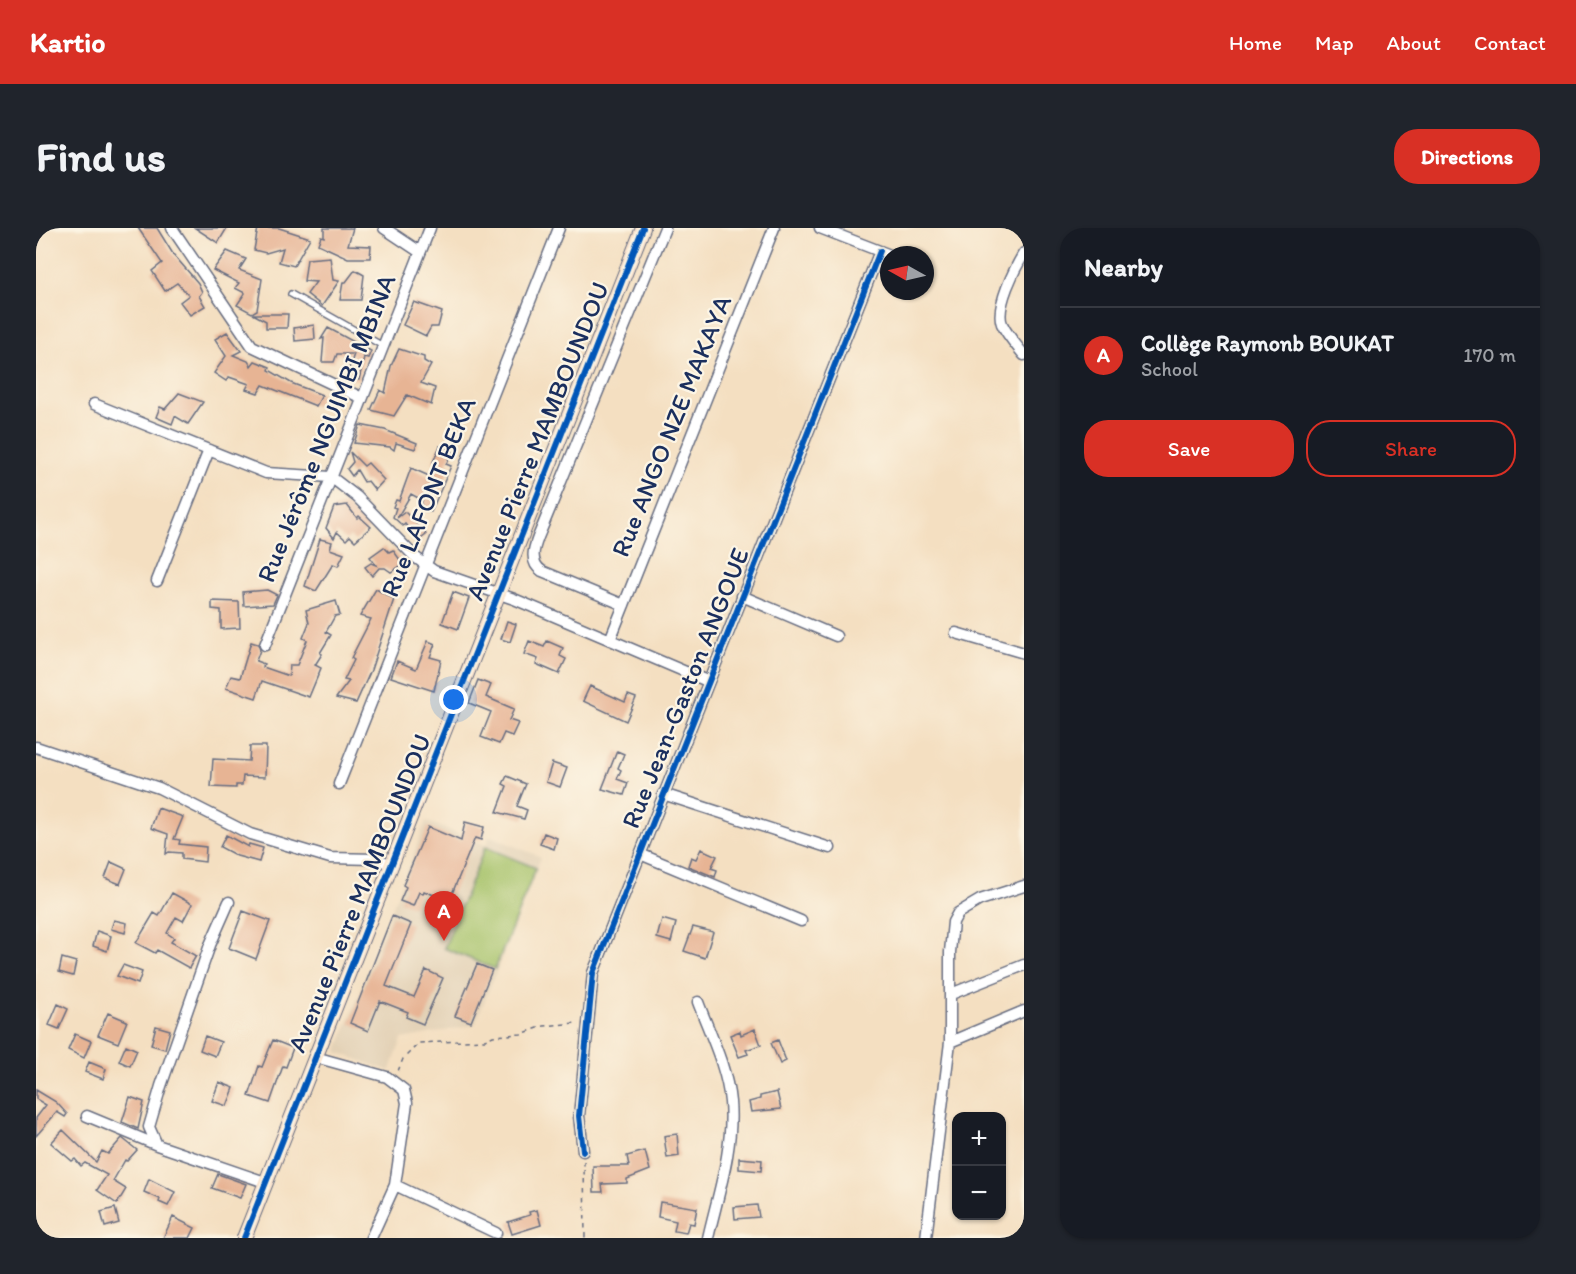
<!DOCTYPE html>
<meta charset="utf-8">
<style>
body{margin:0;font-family:Itim,sans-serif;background:#20242c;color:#f1f3f6}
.controls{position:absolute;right:18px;bottom:18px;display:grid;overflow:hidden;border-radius:12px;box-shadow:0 2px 4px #0004}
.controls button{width:54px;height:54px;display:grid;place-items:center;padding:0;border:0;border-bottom:2px solid #363941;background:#171b24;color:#f1f3f6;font:30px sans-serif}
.compass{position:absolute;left:844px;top:18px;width:54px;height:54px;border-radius:50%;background:#171b24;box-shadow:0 2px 4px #0004;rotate:278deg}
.you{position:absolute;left:418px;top:472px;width:21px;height:21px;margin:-15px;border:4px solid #fff;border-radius:50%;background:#1a73e8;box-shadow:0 0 0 9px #1a73e833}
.badge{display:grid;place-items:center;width:39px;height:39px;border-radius:50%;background:#d93025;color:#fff;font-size:20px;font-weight:700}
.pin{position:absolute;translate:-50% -50px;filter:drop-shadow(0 2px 3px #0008)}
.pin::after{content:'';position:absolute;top:32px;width:21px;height:18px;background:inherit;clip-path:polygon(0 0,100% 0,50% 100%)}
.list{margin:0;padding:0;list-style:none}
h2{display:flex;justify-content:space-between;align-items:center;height:78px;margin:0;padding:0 24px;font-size:26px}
h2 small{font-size:20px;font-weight:400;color:#9ea1a6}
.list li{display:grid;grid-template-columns:39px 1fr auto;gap:18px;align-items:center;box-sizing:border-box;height:96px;padding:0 24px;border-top:2px solid #363941}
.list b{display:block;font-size:22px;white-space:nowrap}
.list p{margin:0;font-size:20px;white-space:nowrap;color:#9ea1a6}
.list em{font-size:20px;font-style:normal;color:#9ea1a6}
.actions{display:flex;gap:12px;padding:18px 24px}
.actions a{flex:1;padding:14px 0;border:2px solid #d93025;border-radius:24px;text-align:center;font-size:21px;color:#d93025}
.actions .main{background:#d93025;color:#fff}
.map{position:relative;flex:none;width:988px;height:1010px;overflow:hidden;border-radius:24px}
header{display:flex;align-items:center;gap:36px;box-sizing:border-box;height:84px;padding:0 30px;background:#d93025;color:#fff}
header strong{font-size:28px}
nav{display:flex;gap:33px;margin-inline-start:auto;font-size:21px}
.intro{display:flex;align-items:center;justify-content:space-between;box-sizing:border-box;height:144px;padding:0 36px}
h1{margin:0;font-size:42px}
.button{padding:15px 27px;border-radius:24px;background:#d93025;color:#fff;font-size:21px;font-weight:700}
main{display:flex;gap:36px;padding:0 36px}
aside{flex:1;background:#171b24;border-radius:24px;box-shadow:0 2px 4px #0004}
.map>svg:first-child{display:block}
</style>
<header>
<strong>Kartio</strong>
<nav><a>Home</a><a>Map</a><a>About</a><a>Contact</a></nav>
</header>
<div class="intro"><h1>Find us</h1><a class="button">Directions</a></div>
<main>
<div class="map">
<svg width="988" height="1010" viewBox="0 0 988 1010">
<rect width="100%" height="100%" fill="#fcf5e5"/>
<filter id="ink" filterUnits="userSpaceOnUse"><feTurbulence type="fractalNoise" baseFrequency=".0167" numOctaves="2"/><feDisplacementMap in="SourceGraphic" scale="12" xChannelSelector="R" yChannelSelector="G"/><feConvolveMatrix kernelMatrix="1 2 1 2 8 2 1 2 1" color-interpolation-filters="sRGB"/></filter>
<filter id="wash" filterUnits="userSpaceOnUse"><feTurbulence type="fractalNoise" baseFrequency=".008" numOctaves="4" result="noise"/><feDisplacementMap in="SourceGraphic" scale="24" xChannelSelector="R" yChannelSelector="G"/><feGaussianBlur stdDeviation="1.35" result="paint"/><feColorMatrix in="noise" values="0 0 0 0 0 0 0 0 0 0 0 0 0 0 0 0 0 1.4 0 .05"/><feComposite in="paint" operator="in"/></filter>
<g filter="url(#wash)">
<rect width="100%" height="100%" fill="#f4dfc1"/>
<path fill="#e3d1b6" d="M390,593L450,617L454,608L505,629L439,797L366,811L354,843L301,824Z"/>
<path fill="#a6c269" stroke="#607864" stroke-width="1.5" d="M449,619L500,640L459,741L408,720Z"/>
<g id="blocks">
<path fill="#e7b494" d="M102,0H121L137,26L162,55L166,64L163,68L169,78L154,87L144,74L153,67L141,55L129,63L116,43L126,35Z
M159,0H191L182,15Z
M222,0H243L274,10L258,38L243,34L247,20L230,25L218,22Z
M288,0H317L312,17L335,18L334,30H312L282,16L285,8L288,9Z
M191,23L210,31L203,42L226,51L221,82L216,85L201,77L209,65L199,60L203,55L177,42Z
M294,29L297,52L303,53L286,78L271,66L280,54L268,53L271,31Z
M319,42L328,47L325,72H304L307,54H310Z
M378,74L406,84L402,99H395L390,108L367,97Z
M217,86H252L251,100H230V93Z
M278,97L279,111L259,113L258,100Z
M292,100L335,123L332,130L328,129L323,152L310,150L318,126H301L298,134H286L288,110L285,111Z
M191,104L205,123L197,127L212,133L215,138L219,133L234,139L233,142L255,155L286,167L280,178L227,157L222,165L210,161L213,156L193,149L190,153L178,145L190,128L179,111Z
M363,121L388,129V133L395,137L385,155L399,160L395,177L371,167L358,188L335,182L344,162L349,165L355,138Z
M143,165L167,174L152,196L139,188L136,196L120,189L124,179L129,181Z
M324,197L349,202L381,215L379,221L360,215L358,222L354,219L318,215Z
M404,218L417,223L410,236L415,238L395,284L384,282L386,272L375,266L361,290L369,284L381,296L383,287L390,307L382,313L369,296L367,298L357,289L360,280L357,279L360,272L363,273L375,240L393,248L400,235L397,234Z
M314,224L328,238L332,235L348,252L339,262L332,253L328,254L321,242L316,248L311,241L317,234Z
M311,277L321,290L323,288L335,299L319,313L314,308L310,312L301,304L298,310L290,300L298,279Z
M284,311L296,314L294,321L308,326L302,338L297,336L280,363L269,358Z
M348,319L353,324L357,322L367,336L355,344L349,340H343L336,348L329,339L335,335L340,337L334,329Z
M340,361L358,371L335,442L320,475L300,470L313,453L308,452L318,432L315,430L335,391L324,388Z
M231,362L241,367L237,376L208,378L207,364Z
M417,364L433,370L422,401L406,395Z
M176,373L203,374L204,400L185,401V382L176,381Z
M300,373L304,387L299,388L290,404L295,407L284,425L286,426L279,437L285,440L273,469L226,453L220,470L190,460L195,448L204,450L215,414L222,416L224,422L220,433L228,436L227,439L253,448L254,437H261L271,412L267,410L273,395L270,382Z
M471,393L480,396L474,414L465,411Z
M392,413L399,416L394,429L405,432L398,463L355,449L361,433L380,441Z
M493,413L508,419L511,413L527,420L524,428L530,431L523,446L500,436L502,431L488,426Z
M442,452L455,457L450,469L478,481L473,492L482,495L476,508L468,505L463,516L445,509L455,484L433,475Z
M554,458L589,474L592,467L600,470L590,493L547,473Z
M214,518H230L229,549L207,548L206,557H200V560L175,559L177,531L213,533Z
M581,523L588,526L582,540L585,542L581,551L592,555L588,567L566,561Z
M516,535L531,540L524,559L510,554Z
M471,548L490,556L481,578L491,582L488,591L461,584L471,558L467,556Z
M122,580L147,589L138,611L144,612L143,616L170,619L169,634L146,631V625L133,624L130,626L132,606L115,600Z
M429,594L448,599L445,612L439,610L413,673L388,663L387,666L383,664L377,678L364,673L370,659L367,657L392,599L425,613Z
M508,605L521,610L518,621L504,616Z
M190,607L212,619L213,616L227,620L223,634L201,628L184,619Z
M665,621L681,628L675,640L681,642L679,649L652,638L655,629L660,631Z
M75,634L90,641L84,656L69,650Z
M136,665L156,676L147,693L140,689L131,705L138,710L135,714L160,728L153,740L121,722L119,725L100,715L118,685L123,688Z
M207,683L234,693L220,731L193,720Z
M356,688L375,696L350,758L378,769L390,742L407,750L387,796L370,789L372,784L344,773L332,803L314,795Z
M626,691L640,695L635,714L621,710Z
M78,692L91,695L89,705L75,701Z
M657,699L677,704L669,730L648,723Z
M61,703L75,708L71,723L57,718Z
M26,730L40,734L37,748L23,744Z
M441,736L456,742L435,794L419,788Z
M87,737L106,744L102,756L81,748Z
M22,776L32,781L23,801L13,797Z
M72,785L91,793L82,815L62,807Z
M120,798L134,802L129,821L115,817Z
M719,801L725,817L710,822L712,826L703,829L694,807L704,803L705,807Z
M39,806L55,813L48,830L32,822Z
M169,808L185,814L179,828L164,822Z
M237,812L257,820L250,839L247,838L234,875L213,868L223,838L226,839Z
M742,812L750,833L744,836L735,815Z
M90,817L101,822L94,838L83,833Z
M53,834L70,841L67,851L49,844Z
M183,854L198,860L191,878L176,873Z
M0,862L20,874L31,886L29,889L21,884L0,908V890L10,877L0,871Z
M741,864L745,881L715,884L713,874L724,871V868Z
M94,869L108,874L102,901L86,894Z
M27,902L60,934L66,923L72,926L86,910L101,922L91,933L89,932L77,953L90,961L81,976L61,962L71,947L49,935L45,938L39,931L36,933L15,915Z
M641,906L643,928L631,930L628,908Z
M609,923L614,942L591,951V955L566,956L567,964H558L557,938H593L591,928Z
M703,930L726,932L725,943L703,941Z
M182,946L210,956L204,970L176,960Z
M113,951L139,964L132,978L123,974L124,971L108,964Z
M624,974L661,980L658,996L653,995L650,1005L638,1003L640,993L622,989Z
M721,977L723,989L699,991L698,979Z
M79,980L83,995L69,999L65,984Z
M501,982L505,997L476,1006L472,994L494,987L493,984Z
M137,989L159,1000L154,1010H127Z"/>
</g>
</g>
<g filter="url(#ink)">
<use href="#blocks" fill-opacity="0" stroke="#676d81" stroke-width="1.5"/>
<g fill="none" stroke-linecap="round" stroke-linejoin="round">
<g stroke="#676d81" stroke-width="8">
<path id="lane" d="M255,66L347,118"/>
</g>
<g stroke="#676d81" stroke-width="13">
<path id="street" d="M136,0L216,118L326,170
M348,0L384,24
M784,0L854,27
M988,25C979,40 959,79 966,96C971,107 981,118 988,127
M58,176L230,245L295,249L321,269L379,329L398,343L478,371L671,453
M121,353L173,222
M706,368L800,408
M588,377L506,343C489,332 502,310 508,295L629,0
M920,405L988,425
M574,412L738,0
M229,417L394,0
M0,519L123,560L214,606L294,630L339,631L355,636
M303,556L523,0
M627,566L794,620
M604,626L765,693
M915,766L988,737
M662,774C674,806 691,840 694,874C698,920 682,966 672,1010
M914,814L988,783
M279,829L351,849L368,862L371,875L359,957L335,1010
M51,888L121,917L229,954
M121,917L113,899L125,858L174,717L193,674
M547,923L543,888L557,745L844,23
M359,957L460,1005
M890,1010L914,814V724L917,694L922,685L944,672L988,658"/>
</g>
<g stroke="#676d81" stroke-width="16">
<path id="secondary" d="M208,1010L607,0"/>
</g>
<path stroke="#676d81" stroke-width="1.5" stroke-dasharray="4.5 4.5" stroke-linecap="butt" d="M362,843L367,831L383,815L449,812L457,808L485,806L508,798L540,795
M548,933L549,1010"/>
<use href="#lane" stroke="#fff" stroke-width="5"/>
<use href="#street" stroke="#fff" stroke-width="10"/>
<use href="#secondary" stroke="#fbe5cf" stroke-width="14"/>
<g stroke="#fcf5e5" stroke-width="10">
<path id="cycleway" d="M547,923L543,888L557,745L844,23
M208,1010L607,0"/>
</g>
<use href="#cycleway" stroke="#0057b8" stroke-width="6"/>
</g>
</g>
<g text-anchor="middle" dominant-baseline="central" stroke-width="4.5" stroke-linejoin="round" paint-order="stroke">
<g font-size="26" fill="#1b2f5e" stroke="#fcf5e5">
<text transform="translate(635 198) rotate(-68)">Rue ANGO NZE MAKAYA</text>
<text transform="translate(290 200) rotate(-68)">Rue Jérôme NGUIMBI MBINA</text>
<text transform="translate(501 213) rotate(-68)">Avenue Pierre MAMBOUNDOU</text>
<text transform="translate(392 269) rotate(-68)">Rue LAFONT BEKA</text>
<text transform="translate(649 460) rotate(-68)">Rue Jean-Gaston ANGOUE</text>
<text transform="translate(323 665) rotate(-68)">Avenue Pierre MAMBOUNDOU</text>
</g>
</g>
</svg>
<div class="controls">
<button>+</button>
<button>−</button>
</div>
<svg class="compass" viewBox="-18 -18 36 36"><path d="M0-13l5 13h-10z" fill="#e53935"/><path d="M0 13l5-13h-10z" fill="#9ea1a6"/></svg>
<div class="you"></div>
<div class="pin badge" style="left:408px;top:713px">A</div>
</div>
<aside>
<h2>Nearby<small></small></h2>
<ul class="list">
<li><span class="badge">A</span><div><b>Collège Raymonb BOUKAT</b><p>School</p></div><em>170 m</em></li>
</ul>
<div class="actions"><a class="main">Save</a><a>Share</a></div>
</aside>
</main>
